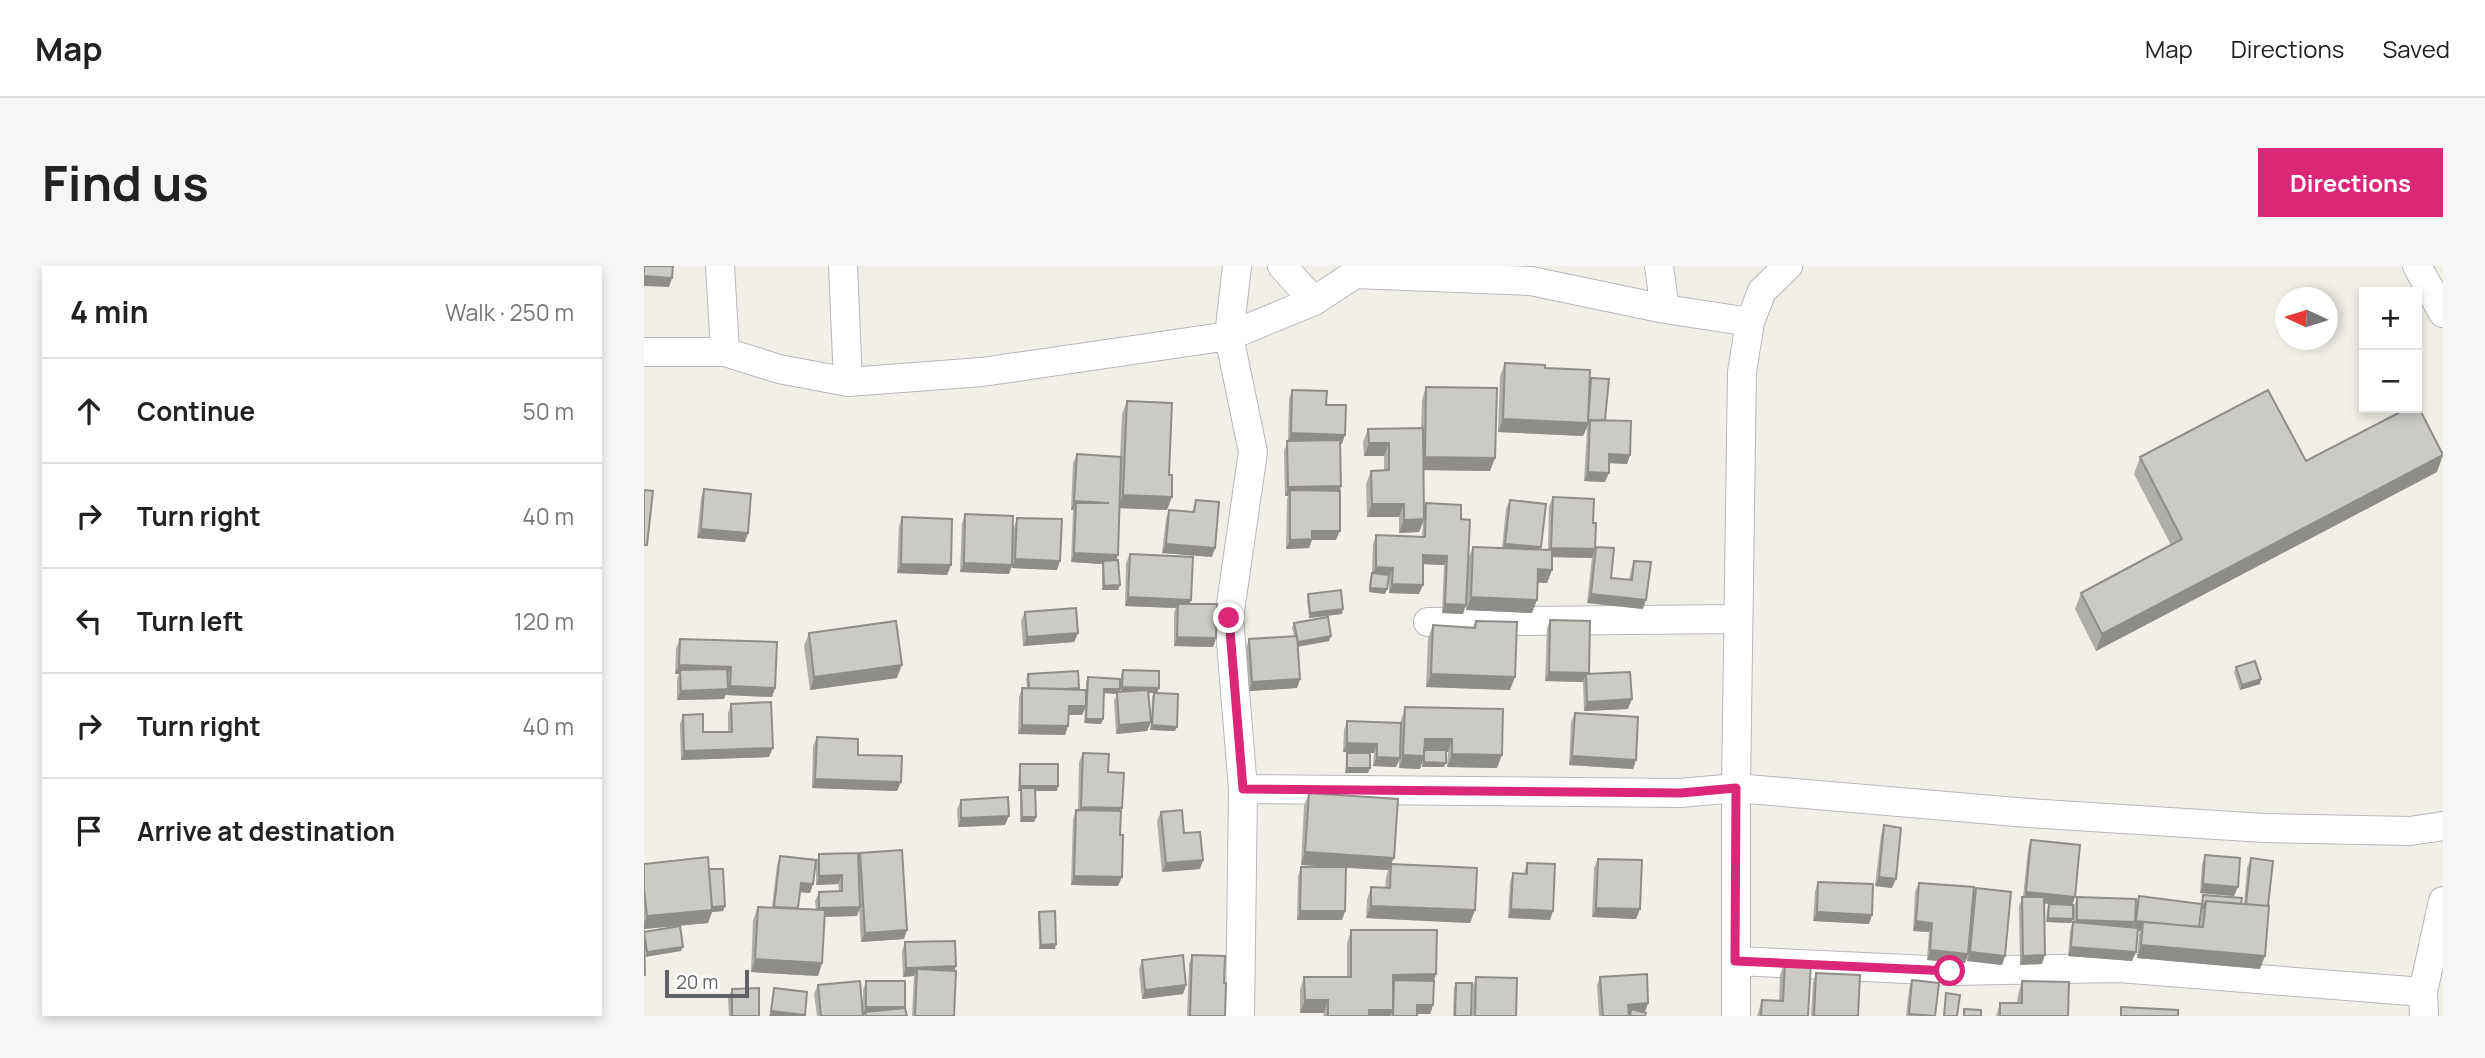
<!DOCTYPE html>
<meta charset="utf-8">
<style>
body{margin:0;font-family:Manrope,sans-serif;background:#f6f6f6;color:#222}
.controls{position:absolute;right:21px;top:21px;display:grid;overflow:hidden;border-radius:0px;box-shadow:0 4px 10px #0003}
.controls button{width:63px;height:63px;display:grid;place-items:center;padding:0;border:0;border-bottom:2px solid #e0e0e0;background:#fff;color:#222;font:35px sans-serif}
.compass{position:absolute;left:1631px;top:21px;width:63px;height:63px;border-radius:50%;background:#fff;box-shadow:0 4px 10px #0003;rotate:274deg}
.scale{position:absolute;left:21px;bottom:18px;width:84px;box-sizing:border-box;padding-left:7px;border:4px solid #5f6368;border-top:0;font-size:19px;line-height:24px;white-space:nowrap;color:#5f6368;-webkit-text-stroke:5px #fff;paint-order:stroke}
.stop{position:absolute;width:21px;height:21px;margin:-16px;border:5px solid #db2777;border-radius:50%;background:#fff}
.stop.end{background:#db2777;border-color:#fff;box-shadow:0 2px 7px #0008}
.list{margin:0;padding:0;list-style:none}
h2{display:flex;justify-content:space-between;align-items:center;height:91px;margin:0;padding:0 28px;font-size:30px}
h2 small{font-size:23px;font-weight:400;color:#767676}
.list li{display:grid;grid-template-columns:46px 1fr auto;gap:21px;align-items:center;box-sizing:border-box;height:105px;padding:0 28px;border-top:2px solid #e0e0e0}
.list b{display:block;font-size:26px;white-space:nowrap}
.list em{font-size:23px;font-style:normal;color:#767676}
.icon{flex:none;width:38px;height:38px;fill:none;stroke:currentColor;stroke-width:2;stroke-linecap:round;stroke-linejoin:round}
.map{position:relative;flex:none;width:1799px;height:750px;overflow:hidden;border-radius:0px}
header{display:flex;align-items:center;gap:42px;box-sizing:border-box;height:98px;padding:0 35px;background:#fff;border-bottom:2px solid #e0e0e0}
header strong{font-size:33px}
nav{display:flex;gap:38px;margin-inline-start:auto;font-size:24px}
.intro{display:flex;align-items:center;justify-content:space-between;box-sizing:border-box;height:168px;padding:0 42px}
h1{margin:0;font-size:49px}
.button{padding:18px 32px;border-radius:0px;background:#db2777;color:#fff;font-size:24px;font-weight:700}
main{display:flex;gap:42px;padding:0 42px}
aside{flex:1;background:#fff;border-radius:0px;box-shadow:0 4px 10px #0003}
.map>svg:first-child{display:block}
</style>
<header>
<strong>Map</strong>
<nav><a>Map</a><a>Directions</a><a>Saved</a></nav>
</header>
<div class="intro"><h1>Find us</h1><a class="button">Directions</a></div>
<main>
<aside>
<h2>4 min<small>Walk · 250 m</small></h2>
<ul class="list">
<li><svg class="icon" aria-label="ahead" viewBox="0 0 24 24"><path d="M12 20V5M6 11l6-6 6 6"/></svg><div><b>Continue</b></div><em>50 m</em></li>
<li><svg class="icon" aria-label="right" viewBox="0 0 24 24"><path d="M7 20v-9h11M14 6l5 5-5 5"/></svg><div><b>Turn right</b></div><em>40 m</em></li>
<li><svg class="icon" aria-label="left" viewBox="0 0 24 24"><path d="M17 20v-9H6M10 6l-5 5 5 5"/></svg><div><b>Turn left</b></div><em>120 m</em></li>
<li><svg class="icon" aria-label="right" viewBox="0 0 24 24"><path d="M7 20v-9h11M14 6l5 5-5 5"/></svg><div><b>Turn right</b></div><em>40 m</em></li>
<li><svg class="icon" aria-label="arrive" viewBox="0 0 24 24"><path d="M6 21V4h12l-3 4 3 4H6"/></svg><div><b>Arrive at destination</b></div></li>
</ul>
</aside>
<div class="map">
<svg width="1799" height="750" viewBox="0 0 1799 750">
<rect width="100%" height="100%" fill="#f1efe8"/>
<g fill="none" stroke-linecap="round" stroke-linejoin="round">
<g stroke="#b5b8bc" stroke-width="30">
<path id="minor" d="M76,0L81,86
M199,0L204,116
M593,0L585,70L609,186L585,352L599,523L596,750
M638,0L670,35
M1015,0L1021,43
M1773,0L1799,47
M0,86H81L135,103L204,116L338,106L585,70L670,35L711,8L887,15L1021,43L1106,56
M784,356L1094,353
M599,523L1036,527L1092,522L1384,547L1620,562L1766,565L1799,560
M1092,695L1306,705L1475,702L1779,726
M1092,750V522L1098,106L1106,56L1118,25L1144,0
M1780,750L1779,726L1799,635"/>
</g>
<use href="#minor" stroke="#fff" stroke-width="28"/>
</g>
<path fill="#afaea9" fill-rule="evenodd" d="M861,97L901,102L945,115L961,154L986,189L983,198L965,197L961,216L940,215L943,163L944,159H943L939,170L854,166L856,110Z
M782,121L851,192L846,205L779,204L780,244L782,237L817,253L819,348L798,347L800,299L779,298L775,328L745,327V311H744L741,328L725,326L726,312L728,307L729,278L732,269L778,270L779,257L775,266L755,267V251H723L722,218L727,205L740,204V190H720L719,176L724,163L777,162L778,134Z
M648,124L682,139L698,178H696L697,220L696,225L692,274H668L665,282L642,283L643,233L644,230H641L640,185L644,175L645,133Z
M483,135L523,244L475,242L473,294L476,319L474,324H458V298L427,296L429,244H427L429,197L433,188L476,191L478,148Z
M1496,191L1662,195L1793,206L1452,385L1431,343L1437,327L1527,279L1490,208Z
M60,223L104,267L101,276L53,272L57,232Z
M909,231L949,257L951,282L967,312L985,314L987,304L990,295L999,343L943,337L948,291V292L908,291V304L903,317H894L888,347L822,344L824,294L829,281L858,282L862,243L866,234L896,284H904L905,240Z
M552,234L571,282L568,291L518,287L522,253L525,244L548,246Z
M321,248L370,261L373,252L413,304L368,302V300L365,308L316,306L318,257Z
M258,251L307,299L303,309L253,307L255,260Z
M486,288L547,334L545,338L572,372L569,381L530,380V347L532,342L481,340L482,297Z
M664,328L698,348L665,352L663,333Z
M381,346L434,367L430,376L379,380L377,355Z
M906,354L944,408L984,443L940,445L939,416L901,415L903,363Z
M832,355L866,424L782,421L784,372L789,359L829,361Z
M650,357L685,375L654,381L656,413L653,422L605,425L602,382L605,373L650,370L648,362Z
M165,367L253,412L166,424L160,380Z
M36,373L131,422L128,431L82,429V426L80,433L33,434V413L35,408H31L32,382Z
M1592,401L1616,418L1596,424L1590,406Z
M479,404L515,422L513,427L531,465L506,464L507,456L503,465L472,468L470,435L473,428L460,427L459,453L457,458L440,457L441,443L438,449H425L421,469L374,468L375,431L378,422H383L382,413L384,408L435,423L442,424V416L444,411L475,426H477V409ZM505,427H510L508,431L507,456Z
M87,438L125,491L37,494L36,458L39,449L59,466H84V447Z
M761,441L853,502L803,501L804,486H802L800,501H778V495L776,503L755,502V494L752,501L729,500L730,487L699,486L700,464L703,455L756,457Z
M931,447L992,494L989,503L925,499L927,456Z
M173,471L214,489L257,516L253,525L168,522L169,480Z
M439,487L464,506L477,546L476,569L478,611L474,620L427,619L429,553L432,544H434L435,496Z
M703,487L724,507H701L702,492Z
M376,498L413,525H391L392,551L390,556H376V525H374L375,503Z
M665,527L747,598L831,644L826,657L722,652L723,634L727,621H741L742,611L744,604L702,602L701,645L698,654H653L654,610L657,601H688L657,599L660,540Z
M317,534L361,559L314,561L313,543Z
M517,546L540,567L559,594L556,603L518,606L513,555Z
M1240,559L1248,622L1231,620L1237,569Z
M1387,574L1428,639L1429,653L1427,657L1402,656L1403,643L1405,638H1400L1398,698L1376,699L1375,640L1379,631L1384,583Z
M216,587L260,673L217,676L215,643L213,650L180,651L178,697L174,710L107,706L109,654L114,641H128L133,599L136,590L172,597L175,588L214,591ZM172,599V619L194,618L195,625L175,626L171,635L172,643L154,642L156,626L166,627L169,618Z
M1561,589L1590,630L1556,627L1558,598Z
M1607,592L1616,703L1493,692L1495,669L1496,665H1493L1488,695L1424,690L1426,665L1429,656L1430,640L1433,631L1492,639L1495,630L1557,638L1559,629L1600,638L1603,602ZM1556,647H1558L1556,661H1555Z
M954,593L996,643L992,653L948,651L950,602Z
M883,597L906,654L864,652L866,616L869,607H880Z
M0,598L65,603L81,640L79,645L68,646L64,657L0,663Z
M1174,616L1225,658L1169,655L1171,625Z
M1275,617L1329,631L1332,622L1361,690L1358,699L1323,695V692L1321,697L1283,694L1285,666L1269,665L1271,626Z
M395,646L411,683H395L394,650Z
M707,664L790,715L789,739L786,748H773V750H679L680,747H656V724L660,711H703V677Z
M261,676L312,700L310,704V750H268L270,710L259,711L258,685Z
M548,689L580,717L581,750H543L545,698Z
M498,694L542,719L539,728L498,733L495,703Z
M1141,696L1164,750H1113L1118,734L1135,735L1136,709Z
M1172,707L1214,750H1167L1169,716Z
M1003,708L985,750V747V750H955L953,720L956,711Z
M832,711L872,750H828L829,720Z
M1268,714L1291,750H1262L1265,723Z
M222,715L261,741L263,750H173L170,728L174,719L219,748V724Z
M1378,715L1424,750H1352L1356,737H1373L1374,728Z
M812,717L827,750H809L810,722Z
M88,723L115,750H85L84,732Z"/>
<path fill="#8f8d8a" d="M0,10L28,12L25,21L0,20Z
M859,153L943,155H946L939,170L854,166Z
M647,167L701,169L698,178L644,177Z
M725,177H745L740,190H720Z
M965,188L986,189L983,198L962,197Z
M1799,189L1793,206L1452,385L1458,368Z
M781,191L851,192L846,205L776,204Z
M944,206L965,207L961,216L940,215Z
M697,220L694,229L646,224L644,230H641L644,221Z
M479,229L528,231L523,244L474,242Z
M430,235L465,237H432L429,244H427Z
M728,238H760L755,251H723Z
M780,253L775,266L755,267L760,254Z
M57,263L104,267L101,276L53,272Z
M668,265H696L692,274H668L665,282L642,283L646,274Z
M522,278L571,282L568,291L518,287Z
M861,278L897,281L893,290L857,287Z
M907,282L951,283L948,292L904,291Z
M430,287L474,289L471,298L459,295L458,298L427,296Z
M779,289L803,290L800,299L776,298Z
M371,293L416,295L413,304L368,302Z
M320,297L368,299L365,308L316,306Z
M257,298L307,299L303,309L253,307Z
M732,301L749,302L745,311L728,310Z
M894,303L908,304L903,317L890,316Z
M748,318L779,319L775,328L745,327Z
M476,319L474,324H458L460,320Z
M726,322L743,323L741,328L725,326Z
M947,328L1002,334L999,343L943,337Z
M484,331L547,334L544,343L534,338L532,342L481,340Z
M827,331L893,334L888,347L822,344Z
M801,338L822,339L819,348L798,347Z
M699,343L698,348L665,352L666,347Z
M434,367L430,376L379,380L383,371Z
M687,370L685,375L651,381L653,376Z
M533,371L572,372L569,381L530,380Z
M35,399L87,401L83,410L36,404L35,408H31Z
M258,399L253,412L166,424L170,411Z
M905,406L945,407L942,414V408L939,416L901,415Z
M787,408L871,411L866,424L782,421Z
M656,413L653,422L605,425L608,416Z
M1617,413L1616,418L1596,424L1598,419Z
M86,420L131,422L128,431L82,429Z
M478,421L515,422L513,427L477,426Z
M84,423L80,433L33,434L37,425Z
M460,423H476L475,428L458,427Z
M988,433L984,443L940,445L943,436Z
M425,440H442L438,449H422Z
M442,453H459L457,458L440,457Z
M507,456L503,465L472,468L475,459Z
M378,459L424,460L421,469L374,468Z
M508,459L533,461L531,465L506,464Z
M781,473H808L804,486H776Z
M703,477L733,478L730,487L699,486Z
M129,482L125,491L37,494L40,485Z
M808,488L858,489L853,502L803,501Z
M759,489L780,490L776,503L755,502Z
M928,490L992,494L989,503L925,499Z
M733,491L756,492L752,501L729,500Z
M780,496L802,497L800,501H778Z
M703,502H726L724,507H701Z
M171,513L257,516L253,525L168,522Z
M376,520H414L413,525H377V522L376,525H374Z
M437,541L478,542L475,552L433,550Z
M365,550L361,559L314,561L317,552Z
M378,551H392L390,556H376Z
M661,586L750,592L744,604L657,599Z
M559,594L556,603L518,606L522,597Z
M198,609L194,618L172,619L175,610Z
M430,610L478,611L474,620L427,619Z
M1235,611L1252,613L1248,622L1231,620Z
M157,617L169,618L166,627L154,626Z
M1559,618L1594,621L1590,630L1556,627Z
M1382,626L1431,631L1428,640L1379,635Z
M81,640L79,645L68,646L64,657L0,663V657L3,650L65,641Z
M727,640L831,644L826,657L722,652Z
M216,641L213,650L172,651L175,642Z
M952,642L996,643L992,653L948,651Z
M867,643L909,645L906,654L864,652Z
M656,645H701L698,654H653Z
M1173,646L1228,649L1225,658L1169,655Z
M1404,652L1429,653L1427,657L1402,656Z
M1433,654L1491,656L1488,665L1429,663Z
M1272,655L1288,657L1285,666L1269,665Z
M1492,655L1499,656L1496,665L1489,664Z
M263,664L260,673L217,676L221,667Z
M412,678L411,683H395L397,679Z
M1497,679L1621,690L1616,703L1493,692Z
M39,681L37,685L1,691L3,686Z
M1427,681L1492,686L1488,695L1424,690Z
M1286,684L1324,688L1321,697L1283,694Z
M1326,686L1361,690L1358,699L1323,695Z
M1401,689L1398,698L1376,699L1379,690Z
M111,693L178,697L174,710L107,706Z
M312,700L309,710L273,703L270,710L259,711L262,702Z
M792,708L788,721L750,714L747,722L749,709Z
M542,719L539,728L498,733L501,724Z
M661,734H684L680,747H656Z
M1004,737L1001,746L987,743L985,747L981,748L984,739Z
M773,739H789L786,748H770Z
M222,741H261L258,750L221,746L219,750Z
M725,744H749L746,750H723Z
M127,745L161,749V750H125Z"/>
<path fill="#cccac5" stroke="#8f8d8a" stroke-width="2" d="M0,0H29L28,12L0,10Z
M861,97L901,99V102L946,104L944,157L859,153Z
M947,112L965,113L961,154L944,155Z
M782,121L853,122L851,192L781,191Z
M648,124L683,125L682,139H702L701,169L647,167Z
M1624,124L1662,195L1764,142H1773V138L1799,189L1458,368L1437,327L1538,273L1496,191Z
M483,135L528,137L525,209H528V231L479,229Z
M946,154L987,155L986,189L965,188V207L944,206Z
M779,162L780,253L760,254V238H728L727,205L745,204V177H725L724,163Z
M696,174L697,220L644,221L643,175Z
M433,188L477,191L474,289L430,287L432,237H465L430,235Z
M60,223L107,228L104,267L57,263Z
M0,224L9,225L3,279H0Z
M646,224L696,225V265H668V273L646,274Z
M909,231L950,233L949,257H952L951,283L907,282Z
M552,234L575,236L571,282L522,278L525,244L550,246Z
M866,234L902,238L897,281L861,278Z
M782,237L817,239V253L826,254L822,339L801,338L803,290L779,289V319L748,318L749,302L732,301V269L781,271Z
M321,248L369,250L368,299L320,297Z
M258,251L308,253L307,299L257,298Z
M373,252L418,253L416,295L371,293Z
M829,281L908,284V304L894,303L893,334L827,331Z
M952,281L970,282L967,312L988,314L990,295L1007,296L1002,334L947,328Z
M486,288L549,291L547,334L484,331Z
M474,294L476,319L460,320L459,295Z
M728,307L745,309L743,323L726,322Z
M697,324L699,343L666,347L664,328Z
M534,338H573L572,372L533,371Z
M432,342L434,367L383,371L381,346Z
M684,351L687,370L654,376L650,357Z
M906,354L946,355L945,407L905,406Z
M252,355L258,399L170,411L165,367Z
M832,355L873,356L871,411L787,408L789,359L831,362Z
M653,370L656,413L608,416L605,373Z
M36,373L133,376L131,422L86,420L87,401L35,399Z
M1611,395L1617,413L1598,419L1592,401Z
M83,403L84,423L37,425L36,404Z
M479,404L515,405V422L478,421Z
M434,405L435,422L422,423L385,422L384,408Z
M986,406L988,433L943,436L942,408Z
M444,411L476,413V423H460L459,453H442Z
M378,422L442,424V440H425L424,460L378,459Z
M504,424L507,456L475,459L473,426Z
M510,427L534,428L533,461L508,459Z
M127,436L129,482L40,485L39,449L59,448V466H88L87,438Z
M761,441L859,443L858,489L808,488V473H781L780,490L759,489Z
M931,447L994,451L992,494L928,490Z
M703,455L757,457L756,492L733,491V478L703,477Z
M173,471L214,473V489L258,490L257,516L171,513Z
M780,484H802V497L780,496Z
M439,487L465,488L464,506L480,507L478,542L437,541Z
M703,487H726V502H703Z
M376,498H414V520H376Z
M377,522H391L392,551H378Z
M665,527L754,533L750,592L661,586Z
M364,531L365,550L317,552V534Z
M432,544L477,545L476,569H479L478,611L430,610Z
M538,544L540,567L556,566L559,594L522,597L517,546Z
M1240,559L1257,562L1252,613L1235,611Z
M1387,574L1436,579L1431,631L1382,626Z
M258,584L263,664L221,667L216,587Z
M214,587L216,641L175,642V626L198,625V609L175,610V588Z
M1561,589L1596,592L1594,621L1559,618Z
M136,590L172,594L169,618L157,617L154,642L130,641Z
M64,591L68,644L3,650L0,623V598Z
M1607,592L1629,595L1624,640L1602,638Z
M954,593L998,594L996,643L952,642Z
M883,597L911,598L909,645L867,643L869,607L883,608Z
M747,598L833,602L831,644L727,640V621L746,622Z
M657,601H702L701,645H656Z
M65,603H79L81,640L68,641Z
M1174,616L1229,618L1228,649L1173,646Z
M1275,617L1330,621L1324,688L1286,684L1288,657L1272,655Z
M1332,622L1367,626L1361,690L1326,686Z
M1559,629L1598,632L1597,638L1562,635L1559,642H1558Z
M1495,630L1558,638L1555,661L1492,655Z
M1378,631H1400L1401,689L1379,690Z
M1433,631L1492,633L1491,656L1433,654Z
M1562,635L1625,640L1621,690L1497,679L1499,656L1559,661Z
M1405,638L1429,639V653L1404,652Z
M114,641L181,644L178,697L111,693Z
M411,645L412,678L397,679L395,646Z
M1429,656L1494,662L1492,686L1427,681Z
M36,660L39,681L3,686L0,666Z
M0,664L1,709H0Z
M707,664H793L792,708L749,709V744H725V750H684V734H661L660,711H707Z
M311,675L312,700L262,702L261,676Z
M539,689L542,719L501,724L498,694Z
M548,689L581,690L580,717H582L581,750H546Z
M1141,696L1167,697L1164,750H1117L1118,734L1139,735Z
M273,703L312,705L310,750H271Z
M1172,707L1216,709L1214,750H1170Z
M1003,708L1004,737L984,739L985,750H959L956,711Z
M832,711L873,712L872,750H831Z
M750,714L790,715L789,739H773V750H749Z
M1268,714L1295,717L1291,750L1265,748Z
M216,715L219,750H177L174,719Z
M222,715H261V741H222Z
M1378,715L1425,716L1424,750H1356V737H1378Z
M812,717H828L827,750H811Z
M115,722V750H88V723Z
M130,722L163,726L161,749L127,745Z
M1302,727L1316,729L1313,750H1300Z
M1477,741L1534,744V750H1477Z
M261,742L263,750H222L221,746Z
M987,743L1002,747L1001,750H986Z
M1320,743L1337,744V750H1320Z"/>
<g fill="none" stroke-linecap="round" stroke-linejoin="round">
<path stroke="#db2777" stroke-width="9" d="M585,352L599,523L1037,527L1092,522L1091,695L1306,705"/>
</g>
</svg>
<div class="controls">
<button>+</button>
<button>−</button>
</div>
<svg class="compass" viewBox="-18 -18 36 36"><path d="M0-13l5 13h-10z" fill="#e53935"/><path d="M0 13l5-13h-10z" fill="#767676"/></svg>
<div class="scale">20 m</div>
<div class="stop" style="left:1306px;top:705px"></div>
<div class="stop end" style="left:585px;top:352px"></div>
</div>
</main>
